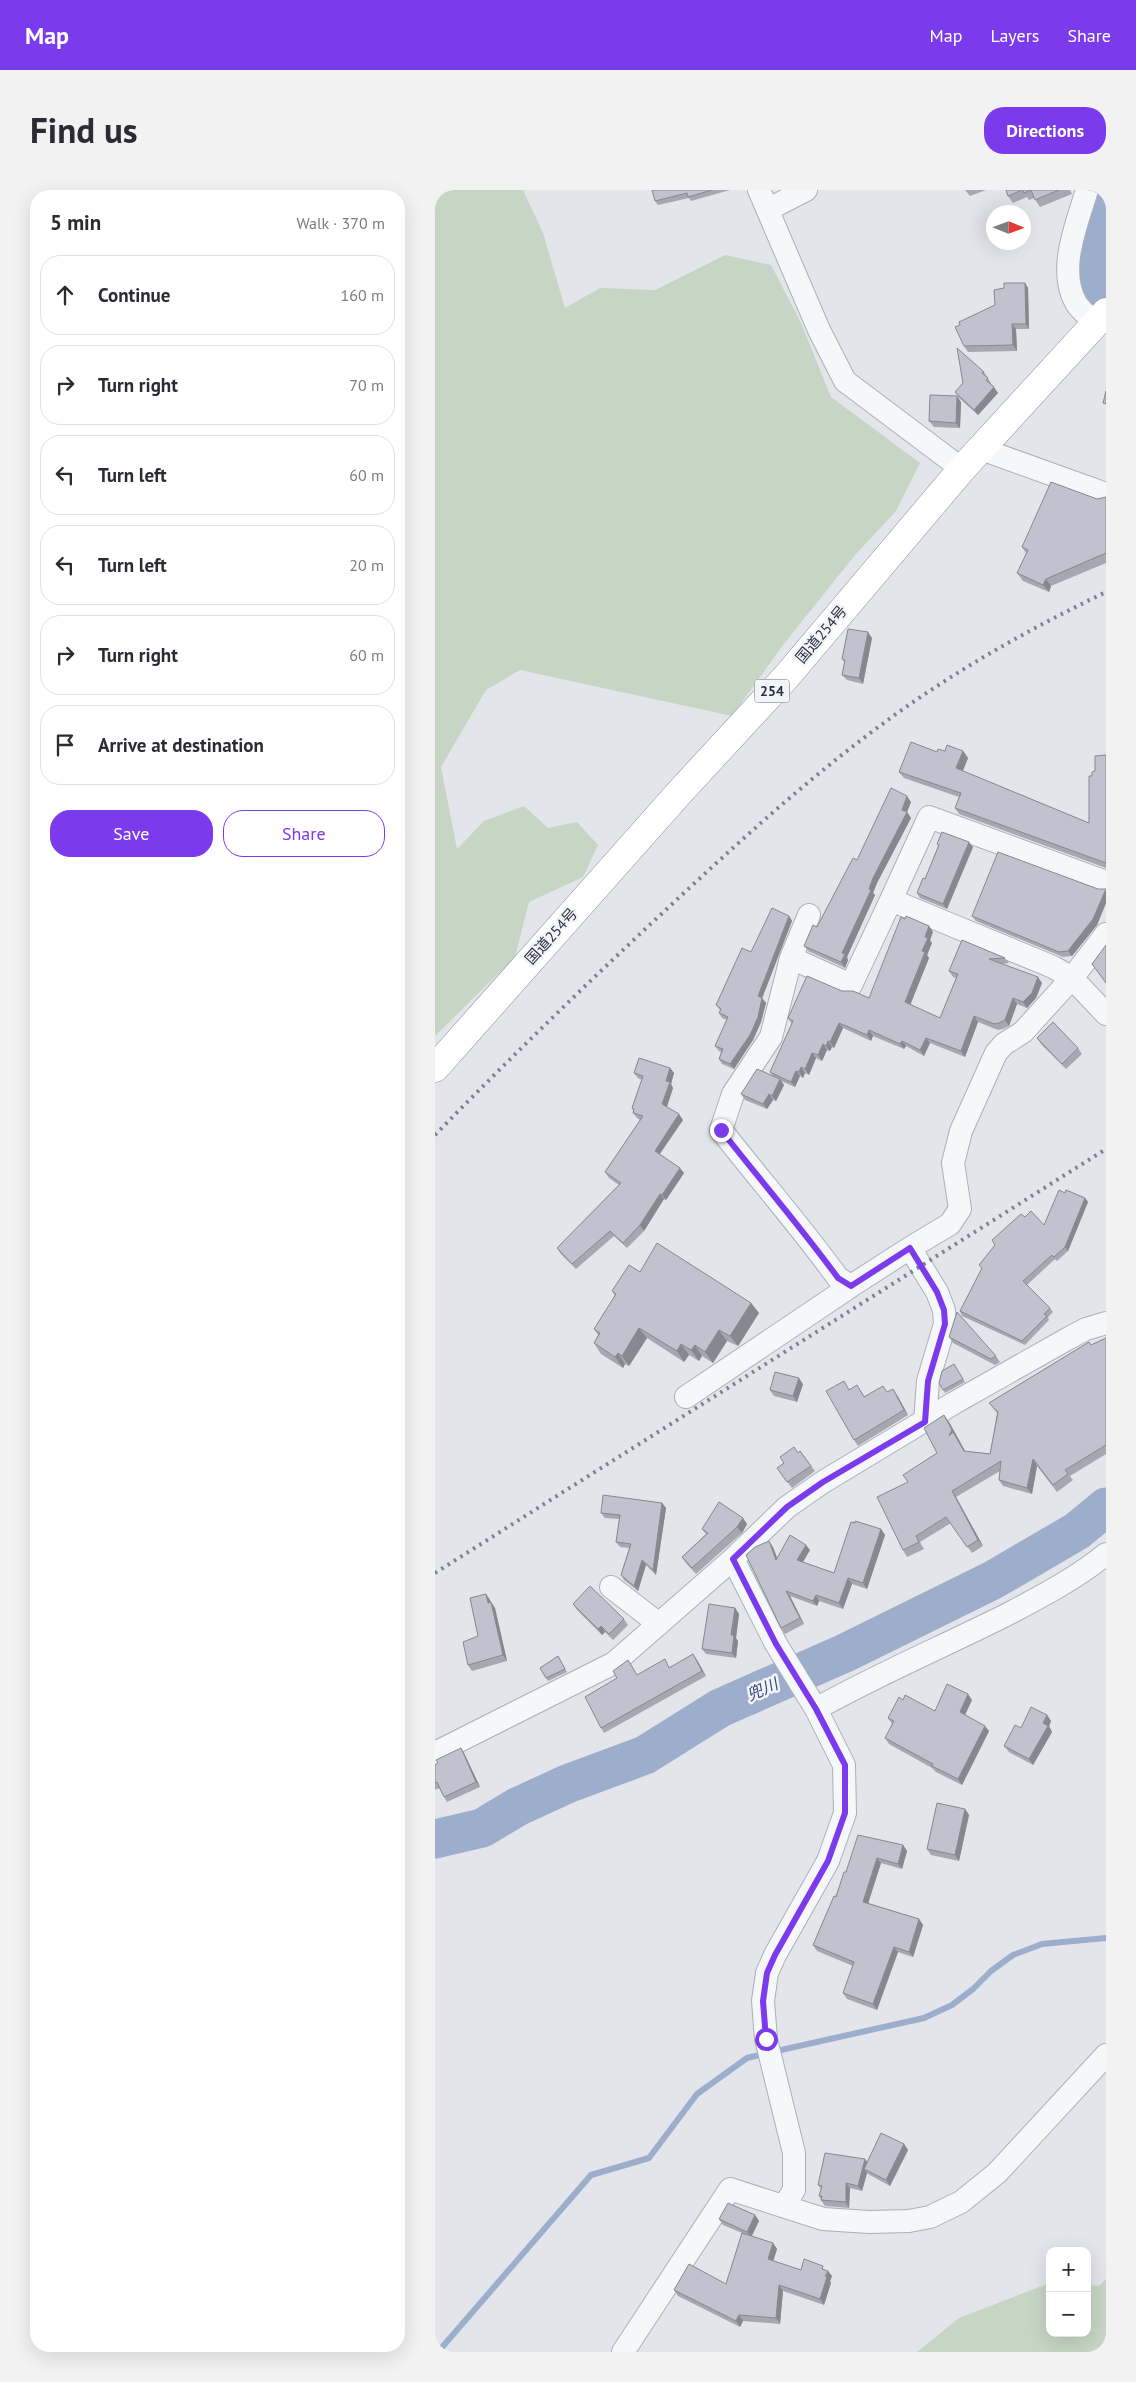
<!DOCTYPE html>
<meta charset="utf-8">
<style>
body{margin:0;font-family:"PT Sans","Noto Sans JP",sans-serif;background:#f2f2f3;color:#2b2b33}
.controls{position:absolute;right:15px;bottom:15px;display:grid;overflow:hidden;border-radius:10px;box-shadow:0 5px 20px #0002}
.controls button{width:45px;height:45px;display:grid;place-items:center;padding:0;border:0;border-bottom:1px solid #e1e1e2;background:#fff;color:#2b2b33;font:25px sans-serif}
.compass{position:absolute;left:551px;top:15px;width:45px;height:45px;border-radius:50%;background:#fff;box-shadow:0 5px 20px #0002;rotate:91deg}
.stop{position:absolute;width:15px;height:15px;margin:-11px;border:4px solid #7c3aed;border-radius:50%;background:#fff}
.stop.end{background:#7c3aed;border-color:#fff;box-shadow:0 1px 5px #0008}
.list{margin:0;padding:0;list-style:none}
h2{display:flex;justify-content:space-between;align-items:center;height:65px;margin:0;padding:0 20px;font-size:21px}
h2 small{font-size:16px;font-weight:400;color:#7c7c81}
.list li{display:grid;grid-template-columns:32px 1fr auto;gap:15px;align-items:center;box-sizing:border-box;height:80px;margin:0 10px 10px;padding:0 10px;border:1px solid #e1e1e2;border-radius:20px}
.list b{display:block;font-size:19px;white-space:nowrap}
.list em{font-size:16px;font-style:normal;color:#7c7c81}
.actions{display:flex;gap:10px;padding:15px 20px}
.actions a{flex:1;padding:11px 0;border:1px solid #7c3aed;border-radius:20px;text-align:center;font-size:18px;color:#7c3aed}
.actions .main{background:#7c3aed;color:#fff}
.icon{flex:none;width:28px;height:28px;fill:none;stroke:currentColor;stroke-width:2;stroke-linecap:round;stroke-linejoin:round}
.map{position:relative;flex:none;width:671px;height:2162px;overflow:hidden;border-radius:20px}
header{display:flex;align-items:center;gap:30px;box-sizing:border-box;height:70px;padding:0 25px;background:#7c3aed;color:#fff}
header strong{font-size:24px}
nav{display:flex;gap:28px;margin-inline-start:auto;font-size:18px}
.intro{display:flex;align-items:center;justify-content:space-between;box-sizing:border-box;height:120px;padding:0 30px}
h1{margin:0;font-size:35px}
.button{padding:12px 22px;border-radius:20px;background:#7c3aed;color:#fff;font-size:18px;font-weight:700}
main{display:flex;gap:30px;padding:0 30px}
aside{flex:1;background:#fff;border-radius:20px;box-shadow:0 5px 20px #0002}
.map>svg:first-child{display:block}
</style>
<header>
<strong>Map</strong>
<nav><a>Map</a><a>Layers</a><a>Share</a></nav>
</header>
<div class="intro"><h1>Find us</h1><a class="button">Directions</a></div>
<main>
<aside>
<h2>5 min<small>Walk · 370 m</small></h2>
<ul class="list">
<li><svg class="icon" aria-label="ahead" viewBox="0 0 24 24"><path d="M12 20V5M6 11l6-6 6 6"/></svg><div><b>Continue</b></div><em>160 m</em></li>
<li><svg class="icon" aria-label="right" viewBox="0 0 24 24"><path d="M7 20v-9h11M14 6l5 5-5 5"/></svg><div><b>Turn right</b></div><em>70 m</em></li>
<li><svg class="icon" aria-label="left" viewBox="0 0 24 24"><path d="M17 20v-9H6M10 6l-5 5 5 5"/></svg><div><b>Turn left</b></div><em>60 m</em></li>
<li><svg class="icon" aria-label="left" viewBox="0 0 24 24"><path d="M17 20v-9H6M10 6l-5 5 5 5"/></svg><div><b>Turn left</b></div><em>20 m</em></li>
<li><svg class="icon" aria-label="right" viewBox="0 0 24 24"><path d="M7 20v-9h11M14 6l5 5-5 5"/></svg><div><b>Turn right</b></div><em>60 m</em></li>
<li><svg class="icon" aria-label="arrive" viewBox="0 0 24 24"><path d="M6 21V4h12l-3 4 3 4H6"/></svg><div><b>Arrive at destination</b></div></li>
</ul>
<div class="actions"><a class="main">Save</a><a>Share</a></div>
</aside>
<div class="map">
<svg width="671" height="2162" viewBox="0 0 671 2162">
<rect width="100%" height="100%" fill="#e3e5eb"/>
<path fill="#c6d5c4" d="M0,0H88L108,43L130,118L165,98L220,100L290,65L336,75L366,133L396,207L485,273L461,321L420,365L348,455L297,526L85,480L51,500L6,577L22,659L49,631L89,616L113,638L142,632L163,655L148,687L94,712L80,767L0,846Z
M671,2089V2162H482L524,2128L615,2093V2143H652V2095L664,2096Z"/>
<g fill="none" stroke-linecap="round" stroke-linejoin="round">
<path stroke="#9dadcc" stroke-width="6" d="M346,1860L489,1828L517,1815L538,1799L556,1781L578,1765L607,1754L671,1748
M3,2162L156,1985L214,1968L262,1904L312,1868L329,1864"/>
<path stroke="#9dadcc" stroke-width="39" d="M663,98L653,75L656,48L670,0
M0,1649L47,1638L82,1617L132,1594L210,1565L285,1518L410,1463L558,1390L642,1341L671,1317"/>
<g stroke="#acafb9" stroke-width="24">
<path id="minor" d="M324,0L384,140L410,191L527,279
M652,0C642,34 622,79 641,113C645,120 654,127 660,132
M334,19L371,0
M546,259L671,304
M671,692L494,627L456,710L618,777L637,788L671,824
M374,725L356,768L416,795L456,710
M356,768L336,847L298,904L286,940C325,990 366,1037 403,1088L416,1096L475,1058
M251,1207L416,1096
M490,1232L493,1191L510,1134L509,1120L502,1102L475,1058L515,1034L525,1019L518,973L526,941L561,863L569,854L588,842L637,788L671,744
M298,1369L341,1454L381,1519L409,1575L410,1623L393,1671L340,1765L332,1783L328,1811L331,1849L359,1963V2000L349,2016
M176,1397L224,1434
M381,1519C445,1483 512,1455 577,1422C609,1405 643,1387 671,1364
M0,1563L179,1473L298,1369L352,1317L388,1292L519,1213L634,1148L651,1139L671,1133
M188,2162L295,1999L388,2029L434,2032L474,2031L495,2027L526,2012L562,1983L671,1865"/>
</g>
<g stroke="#8a90a2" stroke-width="29">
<path id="highway" d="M0,878L244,603L352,486L527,279L671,122"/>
</g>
<use href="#minor" stroke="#f6f7f9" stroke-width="22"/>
<use href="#highway" stroke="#fff" stroke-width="28"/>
<path stroke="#7c8295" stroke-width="4" stroke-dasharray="2.5 5" stroke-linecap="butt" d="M0,945C72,871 146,799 221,729C294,661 366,594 446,535C516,483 592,440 671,402
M0,1383L671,959"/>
</g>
<path fill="#a5a8b1" d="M217,0H295L256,11L254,8L223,15L220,11Z
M530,0H551L535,6Z
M571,0H635L637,4L605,17L599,8L594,10L592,7L578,13L573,6Z
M590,93L593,98L594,139H581L582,161L533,162L529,156L560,115Z
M549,182L556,193L555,194L563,203L543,225L524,208L520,202Z
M526,212L525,238L499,237L494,231Z
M671,307V373L616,396L614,402L588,391L582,383L591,363L587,357L662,309Z
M437,448L428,494L412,490L407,485L410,473L407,469Z
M510,561H528L533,568L528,581L654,633L657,586L671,565V678L524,624L520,618L524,607L469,588L464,582L502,562Z
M476,612L472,622L476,628L442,693L438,703L440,705L412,767L413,770L410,778L373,761L369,756L382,737L422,670Z
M502,654L538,657L512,719L485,708L482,703L490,689L503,656Z
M663,699L671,700V713L662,735L637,766L628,767L541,731L537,726Z
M354,726L357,731L327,808L331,813L326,832L318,850L299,879L287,874L284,869L286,862L284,861L280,856L292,830L287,828L284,823L285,820L281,815L316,762Z
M494,736L498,742L495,750L497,753L492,765L494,768L475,815L505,828L521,788L518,787L514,781L527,750L570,768L574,773L567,774L607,793L601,808L592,818L582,814L574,836L568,839L563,840L543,832L530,867L495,853L489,866L471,856L469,859L438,846L436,851L408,838L399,858L397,857L395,861L392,860L387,871L381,868L374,885L370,883L368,888L365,886L360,897L346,891L349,895L341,911L338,910L332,919L310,910L306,904L338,886L335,882L357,834L353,828L407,801L434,808Z
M602,848L643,858L647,864L631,879L606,854Z
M235,878L239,883L236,894L238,898L232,917L248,930L225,964L249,983L231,1010L229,1009L209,1041L192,1058L179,1046L141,1079L126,1064L122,1058L184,995L174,988L170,982L205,930L202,928L198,923V920L197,918L207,890L203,888L199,883Z
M630,1003L650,1008L653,1012L633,1061L622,1071L620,1069L592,1095L615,1118L618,1122L613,1127L614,1130L590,1155L527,1126L525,1121L547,1079L544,1075L590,1027L609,1035Z
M205,1082L316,1113L324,1123L303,1156L292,1151L278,1173L267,1166L264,1171L254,1165L249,1172L212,1148L194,1176L190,1174L188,1178L166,1164L159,1153L163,1145L159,1139L180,1106L177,1101Z
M514,1147L561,1166L565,1172L560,1175L518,1153Z
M671,1148V1264L635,1286L638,1290L622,1302L602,1276L597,1304L568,1296L564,1290L565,1281L521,1307L548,1356L537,1363L516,1333L485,1352L489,1359L472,1367L468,1360L473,1292L502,1263L514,1232L530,1261L555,1264L562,1223L554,1213L654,1152L656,1155Z
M519,1174L530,1192L510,1203L504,1193Z
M368,1194L362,1212L339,1206L335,1200Z
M415,1199L426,1201L429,1206L452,1202L462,1205L473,1225L423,1256L419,1250Z
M365,1261L380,1281L357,1298L342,1278Z
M227,1313L231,1318L221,1385L211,1375L203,1401L189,1390L186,1385L194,1358L185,1357L181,1352L184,1329L170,1328L166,1323Z
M312,1334L307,1343L261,1384L251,1373L247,1367L271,1344L267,1339Z
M446,1339L450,1345L432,1399L417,1394L408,1419L384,1411L382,1416L355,1406L369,1434L350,1444L346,1438L338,1357L342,1368L375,1360L368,1372L399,1383Z
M51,1404L56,1412L60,1418L72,1471L37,1481L33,1475L43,1446Z
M138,1414L189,1429L193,1435L178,1450L170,1442L167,1445L142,1420Z
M300,1418L304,1424L301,1448L303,1451L301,1468L271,1464L267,1459Z
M123,1466L132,1482L113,1491L105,1478Z
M193,1470L202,1485L262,1470L271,1486L169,1543L166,1538L182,1488Z
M468,1510L500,1521L537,1510L530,1525L554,1541L527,1595L501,1582L497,1578L454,1554L450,1548L457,1534L453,1528Z
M612,1525L616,1531L614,1536L617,1542L598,1575L574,1562L569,1556L586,1538Z
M29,1563L45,1597L12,1612L9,1607L4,1598L0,1600V1575Z
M530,1619L534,1625L524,1671L496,1665L492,1659Z
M468,1655L472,1661L467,1679L446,1673L433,1713L484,1729L488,1735L478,1767L463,1762L442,1820L412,1809L408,1803L418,1776L382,1761L378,1755L411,1682Z
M469,1954L473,1960L455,1996L433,1984L432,1983L427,2001L415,1998L414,2018L390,2016L386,2010V2009L384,2006L386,1999L383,1995Z
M320,2025L324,2031L317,2046L338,2053L342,2059L338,2071L366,2080H390L393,2081L397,2086L395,2091L396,2093L389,2115L348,2101L345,2134L308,2131L305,2137L243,2106L239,2100L291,2094L307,2043L288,2035L284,2029Z"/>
<path fill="#868890" d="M590,93L593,98L594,139L591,134Z
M577,134L581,139L582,161L578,155Z
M559,197L563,203L543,225L539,220Z
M522,206L526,212L525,238L521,233Z
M611,389L616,396L614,402L608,395Z
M433,442L437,448L428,494L424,488Z
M528,561L533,568L526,585L521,578Z
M472,606L476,612L472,622L476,628L442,693L438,703L440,705L412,767L413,770L410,778L406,772L407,763Z
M534,652L538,657L512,719L508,714Z
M671,699V713L662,735L637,766L633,761Z
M354,726L357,731L326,811L323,806Z
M494,736L498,742L495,750L497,753L492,765L494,768L474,818L470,812L487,761L490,747Z
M603,787L607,793L601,808L592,818L588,812Z
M327,808L331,813L326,832L318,850L299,879L295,874Z
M578,808L582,814L574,836L570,830Z
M539,826L543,832L530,867L526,861Z
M404,833L408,838L399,858L395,852Z
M434,840L438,846L436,851L432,845Z
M491,848L495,853L489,866L485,860Z
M393,851L397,857L395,861L391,856Z
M467,851L471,856L469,859L465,854Z
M388,854L392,860L387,871L383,865Z
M377,863L381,868L374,885L370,879Z
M366,877L370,883L368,888L364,882Z
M235,878L239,883L236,894L238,898L231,919L227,914L231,891Z
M361,881L365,886L360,897L356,892Z
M345,889L349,895L341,911L337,906Z
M334,904L338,910L332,919L328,914Z
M244,924L248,930L223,966L220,961Z
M245,978L249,983L231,1010L227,1005Z
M225,1004L229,1009L209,1041L205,1035Z
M650,1008L653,1012L633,1061L630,1057Z
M316,1113L324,1123L303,1156L295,1146Z
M204,1138L212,1148L194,1176L187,1166Z
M284,1140L292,1151L278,1173L270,1162Z
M246,1154L254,1165L249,1172L242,1161Z
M260,1155L267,1166L264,1171L256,1160Z
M183,1163L190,1174L188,1178L180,1167Z
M364,1188L368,1194L362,1212L358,1206Z
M458,1199L462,1205L473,1225L469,1220Z
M509,1225L514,1232L534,1268L514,1246Z
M598,1269L602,1276L597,1304L592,1298Z
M517,1301L521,1307L548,1356L543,1350Z
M227,1313L231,1318L221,1385L218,1380Z
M308,1328L312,1334L307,1343L302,1337Z
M446,1339L450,1345L432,1399L428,1393Z
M334,1351L338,1357L345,1376L341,1370Z
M371,1355L375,1360L366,1375L362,1370Z
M207,1370L211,1375L203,1401L199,1396Z
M413,1388L417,1394L408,1419L404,1413Z
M351,1401L355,1406L369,1434L365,1428Z
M51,1404L55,1410L57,1418L53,1413Z
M381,1405L384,1411L382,1416L378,1411Z
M56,1412L60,1418L72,1471L68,1465Z
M300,1418L304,1424L301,1448L303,1451L301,1468L297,1463L296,1445Z
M166,1436L170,1442L167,1445L163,1439Z
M258,1464L262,1470L271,1486L267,1481Z
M533,1504L537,1510L529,1527L525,1522Z
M612,1525L616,1531L614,1536L617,1542L598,1575L594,1569Z
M550,1536L554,1541L527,1595L523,1589Z
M26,1558L29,1563L45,1597L41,1592Z
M530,1619L534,1625L524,1671L520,1665Z
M468,1655L472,1661L467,1679L463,1674Z
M442,1668L446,1673L432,1717L428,1712Z
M484,1729L488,1735L478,1767L474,1762Z
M459,1757L463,1762L442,1820L438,1814Z
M469,1954L473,1960L455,1996L451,1990Z
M430,1969L434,1974L429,1979L432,1983L427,2001L423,1996Z
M411,1993L415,1998L414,2018L411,2012Z
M320,2025L324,2031L316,2047L312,2042Z
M338,2053L342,2059L337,2075L333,2069Z
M393,2081L397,2086L395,2091L396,2093L389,2115L385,2109Z
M344,2095L348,2101L345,2134L341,2128Z
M304,2125L308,2131L305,2137L301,2131Z"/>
<path fill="#c0c3ce" stroke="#868890" d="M217,0H277L253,7L252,3L220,11Z
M571,0H587L573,6Z
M588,0H624L600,10L596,0L589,3Z
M569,93H590L591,134H577L578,155L529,156L520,137L525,135L524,132L560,115L559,100L569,98Z
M522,158L549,182L547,183L553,188L551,190L559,197L539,220L520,202L528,193Z
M671,201V214L668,213Z
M495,205L522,206L521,233L494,231Z
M616,292L662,309L671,307V363L611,389L608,395L582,383L593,360L587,357Z
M413,439L433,442L424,488L407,485L410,470L407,469Z
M476,552L502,562L503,559L510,561L512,555L528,561L521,578L654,633V586H657V582L660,581V566L671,565V673L520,618L526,603L464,582Z
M456,598L472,606L467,620L472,622L438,688L434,699L436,700L407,763L410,764L406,772L369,756L378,735L382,737L418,668L422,670Z
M507,642L534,652L508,714L482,703L488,688L490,689L504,655L502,654Z
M563,662L663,699H671L658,729L633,761L624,762L537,726Z
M337,718L354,726L323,806L327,808L323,827L315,845L295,874L284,869L288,859L280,856L293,827L284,823L286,819L281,815L307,758L316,762Z
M471,726L494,736L490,747L493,748L487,761L490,762L470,812L505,828L523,784L514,781L527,750L570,768L554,769L603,787L597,803L588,812L578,808L570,830L564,833L559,834L539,826L526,861L491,848L485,860L467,851L465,854L434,840L432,845L404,833L395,852L393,851L391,856L388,854L383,865L377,863L370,879L366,877L364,882L361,881L356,892L335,882L358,831L353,828L372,786L407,801H418L434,808L466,727L470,729Z
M671,755V793L657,774Z
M618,832L643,858L627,874L602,848Z
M204,868L235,878L231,891L235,892L227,914L244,924L220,961L245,978L227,1005L225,1004L205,1035L188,1053L175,1041L137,1074L122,1058L186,993L170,982L208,926L198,923L199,919L197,918L208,886L199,883Z
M322,879L345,889L337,906L334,904L328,914L306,904Z
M624,1000L630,1003L631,1000L650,1008L630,1057L619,1067L617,1065L588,1091L615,1118L609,1124L612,1126L587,1151L525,1121L547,1078L544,1075L560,1055L557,1050L586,1024L590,1027L596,1021L609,1035Z
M222,1053L316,1113L295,1146L284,1140L270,1162L260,1155L256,1160L246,1154L242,1161L204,1138L187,1166L183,1163L180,1167L159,1153L165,1143L159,1139L181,1104L177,1101L194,1075L205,1082Z
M522,1122L561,1166L556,1169L514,1147Z
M671,1148V1255L630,1280L633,1284L618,1295L598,1269L592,1298L564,1290L566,1271L517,1301L543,1350L532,1357L511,1327L481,1346L484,1352L468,1360L442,1307L473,1292L468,1285L502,1263L489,1238L509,1225L517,1240L514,1246L518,1242L529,1261L555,1264L563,1222L554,1213L654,1152L656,1155Z
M519,1174L528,1189L508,1200L504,1193L507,1181Z
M340,1182L364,1188L358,1206L335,1200Z
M409,1191L414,1200L422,1195L429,1207L448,1196L452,1202L458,1199L469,1220L419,1250L391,1201Z
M359,1257L363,1263L365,1261L376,1276L352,1292L342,1278L349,1273L345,1267Z
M168,1305L227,1313L218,1380L207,1370L199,1396L186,1385L196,1354L181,1352L185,1325L166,1323Z
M284,1312L308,1328L302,1337L257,1378L247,1367L273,1343L267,1339Z
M420,1331L446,1339L428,1393L413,1388L404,1413L381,1405L378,1411L351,1401L365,1428L346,1438L311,1365L320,1357L334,1351L341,1370L355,1345L371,1355L362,1370L399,1383L416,1332L420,1333Z
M155,1396L189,1429L174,1444L166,1436L163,1439L138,1414Z
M51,1404L53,1413L56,1412L68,1465L33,1475L28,1452L43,1446L35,1408Z
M274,1414L300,1418L296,1445H299L297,1463L267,1459Z
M258,1464L267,1481L166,1538L150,1507L182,1488L178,1481L193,1470L202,1485L230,1469L234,1478Z
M123,1466L130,1479L111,1488L105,1478Z
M512,1494L533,1504L525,1522L550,1536L523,1589L497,1576L498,1574L450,1548L459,1531L453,1528L464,1507L468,1510L470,1505L500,1521Z
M596,1517L612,1525L608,1533L613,1536L594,1569L569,1556L580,1535L586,1538Z
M26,1558L41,1592L9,1607L2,1592L0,1593V1575L3,1573L1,1570Z
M502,1613L530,1619L520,1665L492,1659Z
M423,1645L468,1655L463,1674L442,1668L428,1712L484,1729L474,1762L459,1757L438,1814L408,1803L419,1772L378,1755L399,1706L401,1707L409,1682H411Z
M446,1943L469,1954L451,1990L429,1979Z
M390,1963L430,1969L423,1996L411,1993V2012L386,2010L387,2006H384L387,1996L383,1995Z
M293,2013L320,2025L312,2042L284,2029Z
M307,2043L338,2053L333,2069L366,2080L369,2069L388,2076L387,2079L393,2081L390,2086L392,2087L385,2109L344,2095L341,2128L304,2125L301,2131L239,2100L254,2074L291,2094Z"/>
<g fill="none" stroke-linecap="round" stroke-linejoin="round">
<path stroke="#7c3aed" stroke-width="6" d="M286,940C325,990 366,1037 403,1088L416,1096L475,1058L502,1102L509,1120L510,1134L493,1191L490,1232L388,1292L352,1317L298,1369L341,1454L381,1519L410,1575V1623L393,1671L340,1765L332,1783L328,1811L331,1849"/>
</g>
<g text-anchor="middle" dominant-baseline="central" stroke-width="5" stroke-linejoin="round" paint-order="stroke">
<rect fill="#f3f4f8" stroke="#666b7a" stroke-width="1" x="319.5" y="489.5" width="35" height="23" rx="4"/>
<g font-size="14" font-weight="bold" fill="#2a3044">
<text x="337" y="501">254</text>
</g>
<g font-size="15" fill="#2a3044" stroke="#f3f4f8">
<text transform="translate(386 444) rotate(-50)">国道254号</text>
<text transform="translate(116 746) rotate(-48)">国道254号</text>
</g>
<g font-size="16" font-style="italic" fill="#33487a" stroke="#f3f4f8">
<text transform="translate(327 1499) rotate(-24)">兜川</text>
</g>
</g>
</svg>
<div class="controls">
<button>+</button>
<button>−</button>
</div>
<svg class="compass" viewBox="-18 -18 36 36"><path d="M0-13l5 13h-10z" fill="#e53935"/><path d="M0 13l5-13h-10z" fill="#7c7c81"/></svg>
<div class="stop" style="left:331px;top:1849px"></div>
<div class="stop end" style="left:286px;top:940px"></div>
</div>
</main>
